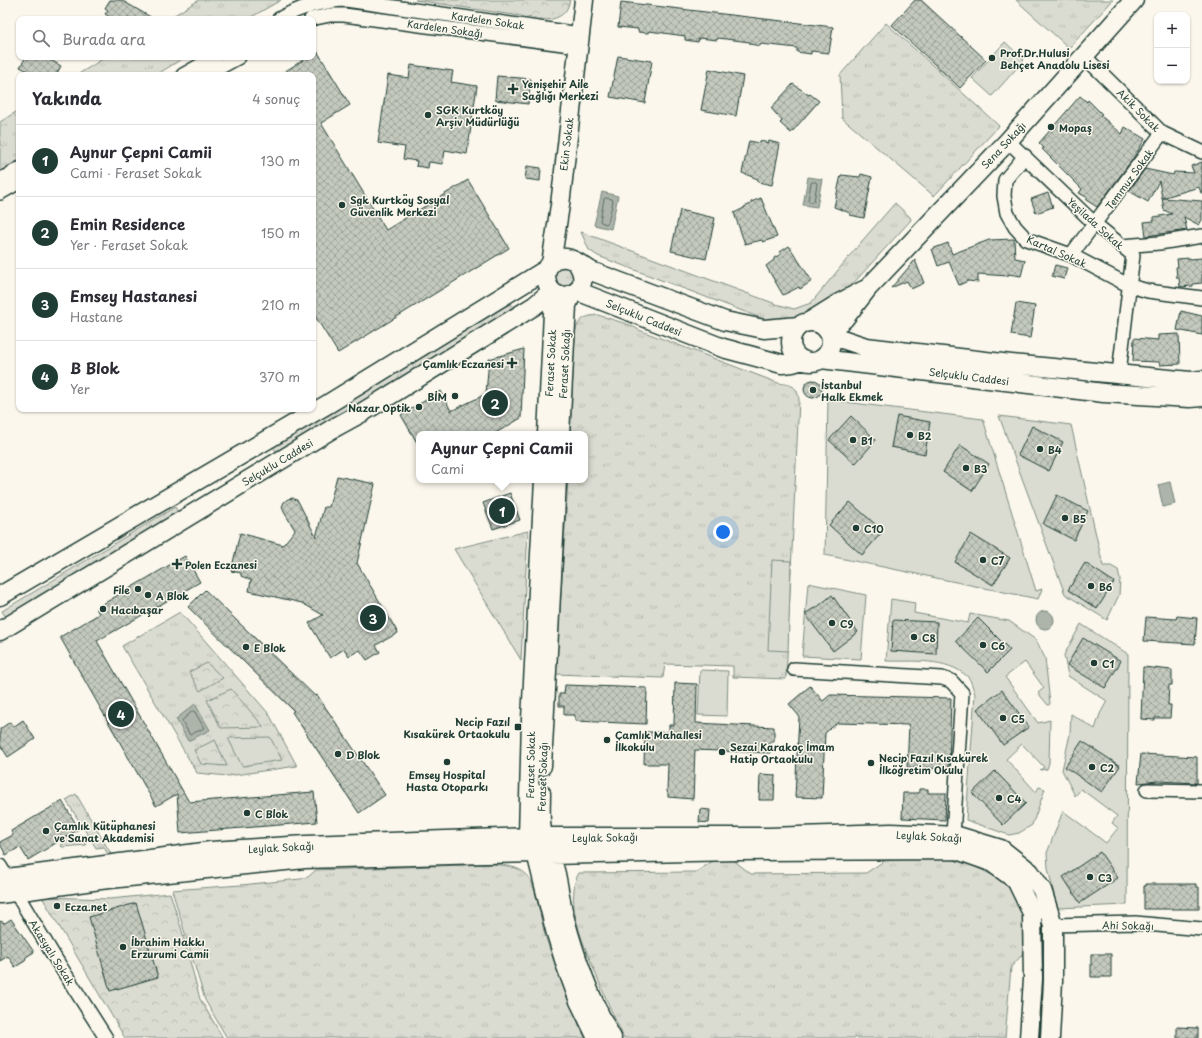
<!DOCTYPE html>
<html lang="tr">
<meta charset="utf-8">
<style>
body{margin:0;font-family:"Playpen Sans",sans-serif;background:#f2f2f3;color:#2b2b33}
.controls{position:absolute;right:12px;top:12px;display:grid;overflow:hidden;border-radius:8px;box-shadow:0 1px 3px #0004}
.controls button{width:36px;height:36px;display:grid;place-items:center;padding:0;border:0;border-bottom:1px solid #e1e1e2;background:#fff;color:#2b2b33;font:20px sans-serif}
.you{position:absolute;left:723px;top:532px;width:14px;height:14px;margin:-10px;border:3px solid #fff;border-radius:50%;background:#1a73e8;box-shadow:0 0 0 6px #1a73e833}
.badge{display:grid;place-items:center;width:26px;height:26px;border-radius:50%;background:#1f3d34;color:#fff;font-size:13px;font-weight:700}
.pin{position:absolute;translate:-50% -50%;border:2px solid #fff;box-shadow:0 1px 4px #0006}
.popup{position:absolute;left:416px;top:431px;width:172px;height:52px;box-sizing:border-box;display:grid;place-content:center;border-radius:8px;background:#fff;filter:drop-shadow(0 1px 3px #0005);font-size:13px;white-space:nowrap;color:#7c7c81}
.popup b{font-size:15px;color:#2b2b33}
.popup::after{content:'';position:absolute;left:50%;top:100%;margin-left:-8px;border:8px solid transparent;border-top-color:#fff}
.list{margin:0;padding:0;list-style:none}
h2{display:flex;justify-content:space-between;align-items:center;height:52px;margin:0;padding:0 16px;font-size:17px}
h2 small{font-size:13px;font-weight:400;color:#7c7c81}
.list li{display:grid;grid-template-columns:26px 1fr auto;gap:12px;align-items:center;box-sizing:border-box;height:72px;padding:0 16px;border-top:1px solid #e1e1e2}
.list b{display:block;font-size:15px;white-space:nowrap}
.list p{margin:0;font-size:13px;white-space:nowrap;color:#7c7c81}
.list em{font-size:13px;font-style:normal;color:#7c7c81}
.icon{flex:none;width:22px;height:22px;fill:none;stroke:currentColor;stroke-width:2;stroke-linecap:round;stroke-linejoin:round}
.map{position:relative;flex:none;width:1202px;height:1038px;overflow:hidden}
.search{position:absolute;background:#fff;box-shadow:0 1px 3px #0004;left:16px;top:16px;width:300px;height:44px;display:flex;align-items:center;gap:10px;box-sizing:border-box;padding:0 14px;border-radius:8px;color:#7c7c81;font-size:15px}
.panel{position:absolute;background:#fff;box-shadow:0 1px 3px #0004;left:16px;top:72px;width:300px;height:340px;border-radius:8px}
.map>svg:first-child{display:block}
</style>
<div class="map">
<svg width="1202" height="1038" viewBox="0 0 1202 1038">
<defs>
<pattern id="grass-tufts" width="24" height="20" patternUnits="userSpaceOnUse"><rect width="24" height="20" fill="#dbdcd1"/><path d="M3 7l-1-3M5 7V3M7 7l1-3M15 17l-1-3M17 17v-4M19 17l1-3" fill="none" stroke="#bcbeb4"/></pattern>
<pattern id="forest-crowns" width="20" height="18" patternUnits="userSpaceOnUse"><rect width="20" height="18" fill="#dbdcd1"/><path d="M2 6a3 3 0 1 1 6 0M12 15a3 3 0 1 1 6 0" fill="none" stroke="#bcbeb4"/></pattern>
<pattern id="building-cross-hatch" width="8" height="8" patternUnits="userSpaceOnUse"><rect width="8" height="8" fill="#c4c9be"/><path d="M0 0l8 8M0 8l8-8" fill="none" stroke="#9fa49b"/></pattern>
</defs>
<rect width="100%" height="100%" fill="#fbf7ec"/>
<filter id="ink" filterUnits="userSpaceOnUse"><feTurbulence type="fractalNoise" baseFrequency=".025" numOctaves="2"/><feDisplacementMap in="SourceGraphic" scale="8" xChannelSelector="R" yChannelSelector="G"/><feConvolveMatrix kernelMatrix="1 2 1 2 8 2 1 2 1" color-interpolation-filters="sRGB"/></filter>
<g filter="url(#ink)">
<path fill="url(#grass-tufts)" stroke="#7d8c82" d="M199,0H281L248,19H168Z
M1016,0H1113L1069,48Z
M886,23L999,126L934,196L842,118L840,75Z
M106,57H185L156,75H77Z
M19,110V160L0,171V122Z
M895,203L910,217L911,220L829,310L782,326L598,256L589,250L581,232L776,304L794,309L811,303L862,241Z
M554 277a10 10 0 1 1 20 0a10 10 0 1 1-20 0Z
M511,303L516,310L278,454L273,447Z
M598,315L630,325L639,330L778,383C792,385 797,385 799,400L786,679L733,677V666L665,664L663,678L556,674L568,480H585V434H570L575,333C578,319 585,316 598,315Z
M175,507L179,514L7,619L2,611Z
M528,531L521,660L454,549Z
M180,612L269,714L297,766L228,776L197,773L122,646Z
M76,794L111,854L108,855L104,847L96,848L66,800Z
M80,834L86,845L62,847L61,845Z
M943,857L972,865L994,876L1009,888L1016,898L1024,915L1026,931L1022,955L1011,967L1005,1038H624C612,1013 601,988 591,962C582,941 571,913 574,890C574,884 576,878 579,873L696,872L713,861L732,859L751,874L866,873L884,861Z
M494,864C506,866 519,866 528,876C536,885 541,923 546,938C557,972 570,1005 585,1038H227L205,1000L172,890L241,885L301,879L308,877L316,870Z"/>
<path fill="url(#forest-crowns)" stroke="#7d8c82" d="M415,0H570C567,13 561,18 547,20Z
M207,663L223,678L200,691L189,672Z
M231,689L264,727L221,728L207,700Z
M215,740L227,766L201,764L194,750Z
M170,893L182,931L200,999L223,1038H125L42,897L110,899Z"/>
<path fill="#dbdcd1" stroke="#7d8c82" d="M1005,42L1024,60L992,96L972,78Z
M828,400L983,419L1036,591L1042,589L1038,599L825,555Z
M999,416L1071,425L1103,566H1111L1118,570L1120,579L1119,595L1107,620L1065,594Z
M772,560L791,561L788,651L768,650Z
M808,583L866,595L861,659L802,656Z
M891,599L915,603L914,613L968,623L970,614L1009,621L1036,640L1045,658L1050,704L1048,705L1038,693L1044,688L1025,662L1005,677L1038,723L1050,720L1049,763L1047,769L1040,770L1044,767L1022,744L1006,759L1036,792L1039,787L1045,789L1032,825L1019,833L1009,835L966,820L975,694C973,689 971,680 968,677C946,657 913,662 886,661Z
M1081,624L1128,654L1127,905L1057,908L1048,868L1047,853L1063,811L1106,843L1118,828L1112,823L1117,816L1081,789L1075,796L1062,770L1070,734L1071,714L1095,729L1100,714L1107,701L1068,676L1064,655Z
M700,670L728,671L727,716L698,715Z
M270,737L282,760L242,766L228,738Z"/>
<path fill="#adb4aa" stroke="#74847b" d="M808,177L822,179L817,207L803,205Z
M602,192L618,196L611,229L594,225Z
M1170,482L1175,504L1163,507L1158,485Z
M1036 620a9 9 0 1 1 18 0a9 9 0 1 1-18 0Z
M195,704L210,730L188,741L176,719Z"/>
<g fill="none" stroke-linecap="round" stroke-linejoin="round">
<path stroke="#586d63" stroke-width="1" d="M813,182H816L817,184L814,201L812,202H809L808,200L811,183Z
M606,198L612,199L613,201L608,222L606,224L601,222L600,221L604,199Z
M193,711L195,712L204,728L190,735L182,721Z"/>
</g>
<path fill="url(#building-cross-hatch)" stroke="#1f3d34" d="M110,0H121L154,19H113L105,14L108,10L105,8Z
M915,0H921L986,60L960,88L892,25Z
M621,2L833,27L829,53L811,51V54L797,52V48L761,44L760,46L750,44V42L718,38L717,40L699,38L698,42L685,40V36L649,31L648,33L638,32V29L618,27Z
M317,51L350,105L321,123L386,230L468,180L509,248L338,353L313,313V75H279L308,57H313V54Z
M618,56L652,61L645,103L610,97Z
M26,57H45L61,66L56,75H35L20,67Z
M411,65L453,71L451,82L477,86L467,154L445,150L443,164L429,162L428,168L416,166L417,161L403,159L405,147L378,143L388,75L409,78Z
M709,69L743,76L736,116L701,110Z
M497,76L531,79L528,104L495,100Z
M793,84L809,95L810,94L819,101L791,133L780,123L782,121L771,108Z
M1080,96L1087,102L1088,100L1102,114L1100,115L1122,134L1125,127L1145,139L1132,160L1097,207L1086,200L1088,198L1079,193L1082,189L1042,149L1044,148L1039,143Z
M749,141L760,143L761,141L768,143L769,141L780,144L772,185L758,182V179L742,173Z
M1202,162V193H1201L1199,187L1162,198L1159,181L1148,202L1129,191L1145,169L1173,175L1174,172L1194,173L1191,166Z
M527,166L541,168L540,181L525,179Z
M861,174L872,177L864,218L850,215V213L834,207L841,175L860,177Z
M1048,193L1053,207L1036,213L1031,199Z
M761,198L777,237L763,242L762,240L745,244L734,213L744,208V207L751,204V202Z
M1162,198L1202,201V220L1199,225L1184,217L1187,230L1146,236L1144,222L1154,221V217L1172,214L1164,210Z
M680,210L715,218L706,259L671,251Z
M1014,239L1015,258L1025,260L1021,276L1008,274V276L978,274V282L968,281L959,285L949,262L938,266L932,249L948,243L952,254L989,240Z
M789,246L812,281L800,289L799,287L783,295L766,266L774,260V258L781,254L780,252Z
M1190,258V259L1202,258V283L1193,284V286L1180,287L1179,278H1177L1176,267H1178L1177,259Z
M915,260L924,283L911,289L907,281L891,288Z
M1055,265L1067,268L1064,279L1052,276Z
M1016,303L1035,306L1030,338L1011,335Z
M1181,311L1202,316V335L1177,330Z
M1179,334L1180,364L1160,365L1159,362L1133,361L1134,338L1158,340V335Z
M524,349L521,418L494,434H419V446L401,415L441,391L451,411L486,394L489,359Z
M804 389a9 9 0 1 1 18 0a9 9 0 1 1-18 0Z
M851,416L876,440L855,464L829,440Z
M897,416L930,422L925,454L891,447Z
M1032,426L1063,442L1049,471L1018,455Z
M960,445L989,464L972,491L943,472Z
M337,476L375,484L357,563L398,633L376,645L380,652L367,660L360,650L349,656L344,649L330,658L309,623L323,615L302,603L249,591L251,580L241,576V573L231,571L240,533L283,545L295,530L284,512L282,507L284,502L288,499L293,498L298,501L316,537L324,507H329Z
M510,493L520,520L493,529L483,503Z
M1057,495L1088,511L1074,540L1043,524Z
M850,502L883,531L862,555L829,525Z
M971,534L1010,558L993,585L955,562Z
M185,556L200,582L97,641L189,802L314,792L317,822L180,833L177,794L156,806L60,637L99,614L96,608Z
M1085,563L1114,582L1097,609L1068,590Z
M205,590L315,696L317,695L385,795L359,813L292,712L294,711L188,607Z
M832,595L858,632L833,651L805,614L814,608L815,609Z
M1177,616L1197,618L1195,644L1144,641L1146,617L1176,619Z
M978,618L1010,650L988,672L956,641Z
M893,620L937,622L936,654L891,651Z
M1083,638L1121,661L1105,688L1067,665Z
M1143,667L1172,670V685H1169L1168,705H1171L1170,718H1155V720L1141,719Z
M675,683L697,684L696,723L774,727V742H770V753L695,750L693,799L668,797V793L667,792L668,764H644L645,732H669V725H674Z
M565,685L647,688L646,724L575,721V715H564V706H559V694H564Z
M810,686L823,701L830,695L951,698L949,769L907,767L909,725L837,723L825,733L822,798L795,797L799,716L789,704Z
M1002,690L1029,727L1003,745L977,709Z
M23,720L35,739L8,757L0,745V729L10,722L13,727Z
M1082,741L1120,766L1102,792L1065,767Z
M1141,754L1197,757V783L1158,781L1138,783Z
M995,771L1026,803L1003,825L972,793Z
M760,774L775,775L774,800H759Z
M919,789H928V793H946L945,820L902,818L903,793H919Z
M62,801L79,829L28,860L20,847L6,855L0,844V842L13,835L11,831Z
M700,809L710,810L709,823L699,822Z
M1100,852L1118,878L1080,903L1063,877Z
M1146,884H1196V887H1199V909H1144V886H1146Z
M136,903L158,977L110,991L89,917Z
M11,919L34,952L26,957L25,961L15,967L8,956L0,961V921L5,923Z
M1091,954H1111V977H1091Z
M1177,1027L1198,1028V1038H1177Z"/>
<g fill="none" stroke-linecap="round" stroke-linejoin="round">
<g stroke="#1f3d34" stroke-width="16">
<path id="street" d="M279,19C300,7 322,1 346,0L580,34
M311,19L330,15H344L578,46
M1084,56L1162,133L1202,152
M183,75L215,57
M206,75L239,57
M1008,141L1095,224L1133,255L1119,373
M1025,156L1005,180L1004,196L1007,213L1015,227L1026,239L1071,255L1130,286L1148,291L1202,298
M0,180L19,169
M0,193L19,182
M1122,246L1159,243L1202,236
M1071,255L1162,133
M794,669L942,678L951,681L962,693L953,835
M1147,790L1202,791
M0,866L55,958L106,1038
M1053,925L1135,923L1202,929"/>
</g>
<g stroke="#1f3d34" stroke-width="21">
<path id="secondary" d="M577,263C584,273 586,288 572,294C543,307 535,255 566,258C575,259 584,267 591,271L725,321L764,329L799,326
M551,264L560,205L584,0
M577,291L723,348L782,364L793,363L803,360
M809,322L841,302L864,290
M791 342a20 20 0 1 1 40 0a20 20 0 1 1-40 0Z
M828,331L844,319L868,288L1008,141L1134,0
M830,335L866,347L1011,364L1190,381L1202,380
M821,359L1104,393L1190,398L1202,397
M547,434L554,293
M560,434L567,305L572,294
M544,480L531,719L528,837L536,853L555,930L566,966L579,1001L597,1038
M0,596L328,404L547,269
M0,631L332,429L363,412L534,306L552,291
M542,766L557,480
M541,793C541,808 539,825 544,839C547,851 553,861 556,874C559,888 561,904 565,919C576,960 591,1001 612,1038
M0,879L211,851L306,845L528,837H768L891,833L958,836L1001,849L1030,872L1042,890L1053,925V981L1050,1038
M0,894L100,880L305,859L485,854L536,853L550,855L738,851L957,850L991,862L1016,880L1032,913L1033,979L1029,1038"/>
</g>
<use href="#street" stroke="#fbf7ec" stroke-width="13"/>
<use href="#secondary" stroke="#fbf7ec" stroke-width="18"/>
</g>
</g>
<g fill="#1f3d34" stroke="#fbf7ec" stroke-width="1.5">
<circle cx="992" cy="58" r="4"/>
<path d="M511 83h4v4h4v4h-4v4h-4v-4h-4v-4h4z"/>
<circle cx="428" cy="115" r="4"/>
<circle cx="1051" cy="127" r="4"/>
<circle cx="342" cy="205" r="4"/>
<path d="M510 357h4v4h4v4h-4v4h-4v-4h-4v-4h4z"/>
<circle cx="813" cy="390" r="4"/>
<circle cx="455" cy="396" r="4"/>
<circle cx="419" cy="407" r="4"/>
<circle cx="910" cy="435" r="4"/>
<circle cx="853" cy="440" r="4"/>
<circle cx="1040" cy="449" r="4"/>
<circle cx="966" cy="468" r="4"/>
<circle cx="1065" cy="518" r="4"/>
<circle cx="856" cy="528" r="4"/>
<circle cx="983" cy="560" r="4"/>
<path d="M175 558h4v4h4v4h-4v4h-4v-4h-4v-4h4z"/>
<circle cx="1091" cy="586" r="4"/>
<circle cx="138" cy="589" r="4"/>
<circle cx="148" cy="595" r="4"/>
<circle cx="103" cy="609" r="4"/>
<circle cx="832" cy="623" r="4"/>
<circle cx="914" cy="637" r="4"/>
<circle cx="983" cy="645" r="4"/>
<circle cx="246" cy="647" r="4"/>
<circle cx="1094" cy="663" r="4"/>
<circle cx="1003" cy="718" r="4"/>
<rect x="514" y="723" width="8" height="8" rx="2"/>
<circle cx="607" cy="740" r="4"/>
<circle cx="722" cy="752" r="4"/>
<circle cx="338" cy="754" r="4"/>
<circle cx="447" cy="762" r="4"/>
<circle cx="871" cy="763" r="4"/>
<circle cx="1092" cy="767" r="4"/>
<circle cx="999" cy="798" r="4"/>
<circle cx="247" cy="813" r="4"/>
<circle cx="46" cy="831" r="4"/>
<circle cx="1090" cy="877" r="4"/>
<circle cx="57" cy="906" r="4"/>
<circle cx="123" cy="947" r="4"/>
</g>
<g text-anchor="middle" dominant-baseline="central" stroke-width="3" stroke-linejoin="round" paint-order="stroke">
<g font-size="10" fill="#1f3d34" stroke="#fbf7ec">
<text transform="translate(488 20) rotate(8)">Kardelen Sokak</text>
<text transform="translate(445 28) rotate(8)">Kardelen Sokağı</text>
<text transform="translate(1139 110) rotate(45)">Akik Sokak</text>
<text transform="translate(566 144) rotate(-83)">Ekin Sokak</text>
<text transform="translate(1003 145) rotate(-47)">Sena Sokağı</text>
<text transform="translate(1129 179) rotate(-54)">Temmuz Sokak</text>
<text transform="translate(1096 223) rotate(42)">Yeşilada Sokak</text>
<text transform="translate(1057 251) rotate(24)">Kartal Sokak</text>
<text transform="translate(644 317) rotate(22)">Selçuklu Caddesi</text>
<text transform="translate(550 363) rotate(-87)">Feraset Sokak</text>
<text transform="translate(564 364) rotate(-87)">Feraset Sokağı</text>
<text transform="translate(969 376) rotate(7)">Selçuklu Caddesi</text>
<text transform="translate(277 462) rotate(-31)">Selçuklu Caddesi</text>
<text transform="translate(530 765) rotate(-89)">Feraset Sokak</text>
<text transform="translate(542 777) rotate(-88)">Feraset Sokağı</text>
<text transform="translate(929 836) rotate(3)">Leylak Sokağı</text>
<text transform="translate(605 837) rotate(-1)">Leylak Sokağı</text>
<text transform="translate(281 847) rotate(-3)">Leylak Sokağı</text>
<text transform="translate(1128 925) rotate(1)">Ahi Sokağı</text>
<text transform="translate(52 952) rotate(58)">Akasyalı Sokak</text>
</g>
<g font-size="10" font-weight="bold" fill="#1f3d34" stroke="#fbf7ec" text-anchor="start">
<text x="1000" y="52">Prof.Dr.Hulusi<tspan x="1000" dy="12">Behçet Anadolu Lisesi</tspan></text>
<text x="522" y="83">Yenişehir Aile<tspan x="522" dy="12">Sağlığı Merkezi</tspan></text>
<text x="436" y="109">SGK Kurtköy<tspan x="436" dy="12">Arşiv Müdürlüğü</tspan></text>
<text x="1059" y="127">Mopaş</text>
<text x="350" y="199">Sgk Kurtköy Sosyal<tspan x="350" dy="12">Güvenlik Merkezi</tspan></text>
<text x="504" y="363" text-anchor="end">Çamlık Eczanesi</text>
<text x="821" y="384">İstanbul<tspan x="821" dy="12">Halk Ekmek</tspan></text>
<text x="447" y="396" text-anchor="end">BİM</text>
<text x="411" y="407" text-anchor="end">Nazar Optik</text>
<text x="918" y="435">B2</text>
<text x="861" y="440">B1</text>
<text x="1048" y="449">B4</text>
<text x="974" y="468">B3</text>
<text x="1073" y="518">B5</text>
<text x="864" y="528">C10</text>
<text x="991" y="560">C7</text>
<text x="185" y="564">Polen Eczanesi</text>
<text x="1099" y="586">B6</text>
<text x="130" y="589" text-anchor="end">File</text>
<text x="156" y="595">A Blok</text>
<text x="111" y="609">Hacıbaşar</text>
<text x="840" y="623">C9</text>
<text x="922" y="637">C8</text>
<text x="991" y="645">C6</text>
<text x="254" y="647">E Blok</text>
<text x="1102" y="663">C1</text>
<text x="1011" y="718">C5</text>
<text x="510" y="721" text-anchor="end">Necip Fazıl<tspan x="510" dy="12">Kısakürek Ortaokulu</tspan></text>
<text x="615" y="734">Çamlık Mahallesi<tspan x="615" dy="12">İlkokulu</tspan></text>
<text x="730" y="746">Sezai Karakoç İmam<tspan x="730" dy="12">Hatip Ortaokulu</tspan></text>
<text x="346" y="754">D Blok</text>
<text x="879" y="757">Necip Fazıl Kısakürek<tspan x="879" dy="12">İlköğretim Okulu</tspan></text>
<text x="1100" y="767">C2</text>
<text x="447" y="774" text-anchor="middle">Emsey Hospital<tspan x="447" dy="12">Hasta Otoparkı</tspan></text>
<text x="1007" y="798">C4</text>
<text x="255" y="813">C Blok</text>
<text x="54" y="825">Çamlık Kütüphanesi<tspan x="54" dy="12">ve Sanat Akademisi</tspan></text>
<text x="1098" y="877">C3</text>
<text x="65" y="906">Ecza.net</text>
<text x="131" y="941">İbrahim Hakkı<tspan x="131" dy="12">Erzurumi Camii</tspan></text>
</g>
</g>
</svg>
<div class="controls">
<button>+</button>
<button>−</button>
</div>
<div class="you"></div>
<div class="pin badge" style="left:502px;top:511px">1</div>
<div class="popup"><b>Aynur Çepni Camii</b>Cami</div>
<div class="pin badge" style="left:495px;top:403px">2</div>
<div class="pin badge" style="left:373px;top:618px">3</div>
<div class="pin badge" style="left:121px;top:714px">4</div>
<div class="search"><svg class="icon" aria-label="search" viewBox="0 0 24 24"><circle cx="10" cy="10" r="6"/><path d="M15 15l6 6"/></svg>Burada ara</div>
<section class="panel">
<h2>Yakında<small>4 sonuç</small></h2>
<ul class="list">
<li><span class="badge">1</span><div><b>Aynur Çepni Camii</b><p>Cami · Feraset Sokak</p></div><em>130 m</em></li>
<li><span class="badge">2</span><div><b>Emin Residence</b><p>Yer · Feraset Sokak</p></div><em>150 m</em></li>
<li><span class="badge">3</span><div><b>Emsey Hastanesi</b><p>Hastane</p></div><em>210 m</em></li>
<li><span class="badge">4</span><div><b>B Blok</b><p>Yer</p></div><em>370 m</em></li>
</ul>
</section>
</div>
